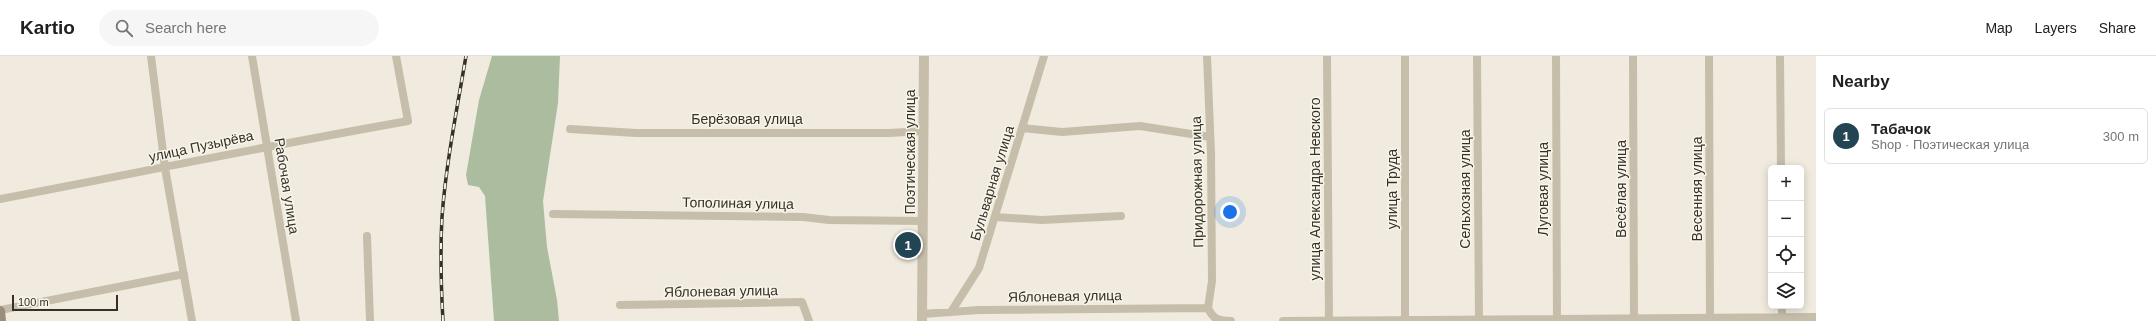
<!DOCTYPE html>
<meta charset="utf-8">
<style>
body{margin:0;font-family:Arial,sans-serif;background:#f6f6f6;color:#202124}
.controls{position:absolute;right:12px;bottom:12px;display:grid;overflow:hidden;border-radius:6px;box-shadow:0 2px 10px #0003}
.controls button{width:36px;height:36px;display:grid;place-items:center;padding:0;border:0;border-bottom:1px solid #e0e0e0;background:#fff;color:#202124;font:20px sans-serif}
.scale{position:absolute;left:12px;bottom:10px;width:106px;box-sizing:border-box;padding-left:4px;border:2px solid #353029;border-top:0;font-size:11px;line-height:14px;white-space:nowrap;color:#353029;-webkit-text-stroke:3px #f8f5e9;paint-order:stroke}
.you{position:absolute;left:1230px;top:156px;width:14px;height:14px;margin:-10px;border:3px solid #fff;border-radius:50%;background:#1a73e8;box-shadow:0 0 0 6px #1a73e833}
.badge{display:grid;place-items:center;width:26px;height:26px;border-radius:50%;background:#234452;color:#fff;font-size:13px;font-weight:700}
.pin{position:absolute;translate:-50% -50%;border:2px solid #fff;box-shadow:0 1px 4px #0006}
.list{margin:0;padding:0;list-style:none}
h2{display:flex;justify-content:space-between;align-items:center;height:52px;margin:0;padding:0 16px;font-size:17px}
h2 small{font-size:13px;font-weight:400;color:#757577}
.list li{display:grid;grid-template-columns:26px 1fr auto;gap:12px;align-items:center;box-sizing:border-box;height:56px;margin:0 8px 8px;padding:0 8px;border:1px solid #e0e0e0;border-radius:6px}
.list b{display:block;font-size:15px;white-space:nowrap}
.list p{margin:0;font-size:13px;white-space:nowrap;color:#757577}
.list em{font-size:13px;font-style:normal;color:#757577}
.icon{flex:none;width:22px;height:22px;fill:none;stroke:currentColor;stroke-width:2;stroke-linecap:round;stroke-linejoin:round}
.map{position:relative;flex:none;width:1816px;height:265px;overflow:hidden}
header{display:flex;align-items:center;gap:24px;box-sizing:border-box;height:56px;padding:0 20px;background:#fff;border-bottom:1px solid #e0e0e0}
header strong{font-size:19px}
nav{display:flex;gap:22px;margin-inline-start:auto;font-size:14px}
.search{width:280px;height:36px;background:#f6f6f6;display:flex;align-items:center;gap:10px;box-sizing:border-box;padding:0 14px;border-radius:22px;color:#757577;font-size:15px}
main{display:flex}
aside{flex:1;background:#fff}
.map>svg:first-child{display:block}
</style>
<header>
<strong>Kartio</strong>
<div class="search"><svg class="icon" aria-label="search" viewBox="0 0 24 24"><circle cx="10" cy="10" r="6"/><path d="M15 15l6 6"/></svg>Search here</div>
<nav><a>Map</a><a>Layers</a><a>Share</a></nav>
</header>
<main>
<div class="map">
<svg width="1816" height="265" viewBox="0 0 1816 265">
<rect width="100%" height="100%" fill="#f0ebde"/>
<path fill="#acbd9f" d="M492,0H560L558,47L543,145L547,191L557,244L559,265H494L485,140L479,131L468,129L466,119L479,44Z"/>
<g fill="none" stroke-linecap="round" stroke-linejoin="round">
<path stroke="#c6beab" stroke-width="8" d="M151,0L165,112L192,265
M252,0L296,265
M1207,0L1211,97L1212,225L1208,252
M1327,0L1329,265
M1405,0V265
M1477,0L1479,265
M1556,0L1557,265
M1633,0L1634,265
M1709,0L1710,265
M1780,0L1781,112
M1022,72L1062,76L1140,70L1210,81
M570,73L636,77H889L924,75
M0,143C136,117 272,89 408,65L396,0
M553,158L803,161L829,164L923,165
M996,161L1042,164L1121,160
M367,180L370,265
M620,249L802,246L809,265
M1782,250V261
M1208,252C1213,263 1218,265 1231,265
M0,254L184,218
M951,256L979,212L1044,0
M922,258L979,254L1208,252
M1283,265L1816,261"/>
<path stroke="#c6beab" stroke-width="10" d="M922,265L924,0"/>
<path stroke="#9a8e7c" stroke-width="10" d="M0,255L1,265"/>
<g stroke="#353029" stroke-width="3.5">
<path id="rail" d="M443,265C441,230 440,196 442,161C446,107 457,53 466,0"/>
</g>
<use href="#rail" stroke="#f8f5e9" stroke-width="2" stroke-dasharray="6" stroke-linecap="butt"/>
</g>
<g text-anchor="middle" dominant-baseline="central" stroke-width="3" stroke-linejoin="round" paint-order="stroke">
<g font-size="14" fill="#353029" stroke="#f8f5e9">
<text x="747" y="63">Берёзовая улица</text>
<text transform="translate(201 90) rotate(-12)">улица Пузырёва</text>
<text transform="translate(910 96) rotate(-90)">Поэтическая улица</text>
<text transform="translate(1197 126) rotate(-91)">Придорожная улица</text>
<text transform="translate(992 127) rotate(-73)">Бульварная улица</text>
<text transform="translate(287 130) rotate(81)">Рабочая улица</text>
<text transform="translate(1315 133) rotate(-90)">улица Александра Невского</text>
<text transform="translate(1392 133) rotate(-90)">улица Труда</text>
<text transform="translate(1465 133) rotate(-90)">Сельхозная улица</text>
<text transform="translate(1543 133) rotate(-90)">Луговая улица</text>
<text transform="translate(1621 133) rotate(-90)">Весёлая улица</text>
<text transform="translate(1697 133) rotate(-90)">Весенняя улица</text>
<text transform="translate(738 147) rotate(1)">Тополиная улица</text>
<text transform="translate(721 235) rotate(-1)">Яблоневая улица</text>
<text transform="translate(1065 240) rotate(-1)">Яблоневая улица</text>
</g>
</g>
</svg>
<div class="controls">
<button>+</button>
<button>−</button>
<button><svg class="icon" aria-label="locate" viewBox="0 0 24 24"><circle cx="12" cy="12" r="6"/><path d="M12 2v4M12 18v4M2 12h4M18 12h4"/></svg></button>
<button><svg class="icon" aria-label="layers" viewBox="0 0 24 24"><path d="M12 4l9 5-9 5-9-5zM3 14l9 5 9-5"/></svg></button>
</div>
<div class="scale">100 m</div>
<div class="you"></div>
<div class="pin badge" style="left:908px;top:189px">1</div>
</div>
<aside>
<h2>Nearby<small></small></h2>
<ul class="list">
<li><span class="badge">1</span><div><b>Табачок</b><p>Shop · Поэтическая улица</p></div><em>300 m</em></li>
</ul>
</aside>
</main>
